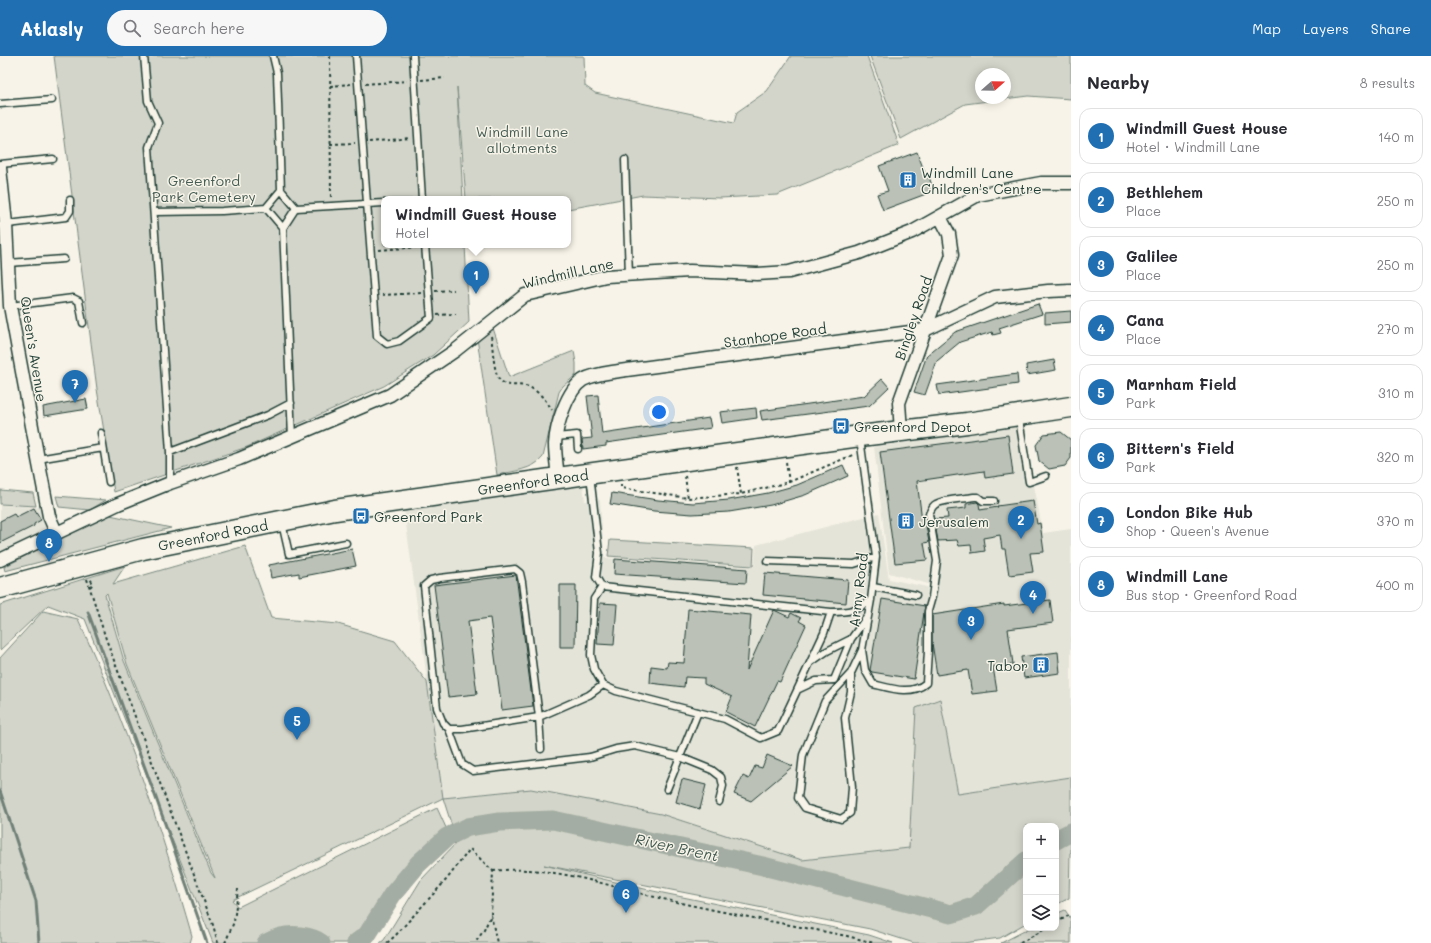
<!DOCTYPE html>
<meta charset="utf-8">
<style>
body{margin:0;font-family:Mali,sans-serif;background:#f7f7f7;color:#2b2b33}
.controls{position:absolute;right:12px;bottom:12px;display:grid;overflow:hidden;border-radius:8px;box-shadow:0 2px 10px #0003}
.controls button{width:36px;height:36px;display:grid;place-items:center;padding:0;border:0;border-bottom:1px solid #e1e1e2;background:#fff;color:#2b2b33;font:20px sans-serif}
.compass{position:absolute;left:975px;top:12px;width:36px;height:36px;border-radius:50%;background:#fff;box-shadow:0 2px 10px #0003;rotate:70deg}
.you{position:absolute;left:659px;top:356px;width:14px;height:14px;margin:-10px;border:3px solid #fff;border-radius:50%;background:#1a73e8;box-shadow:0 0 0 6px #1a73e833}
.badge{display:grid;place-items:center;width:26px;height:26px;border-radius:50%;background:#1f6fb2;color:#fff;font-size:13px;font-weight:700}
.pin{position:absolute;translate:-50% -33px;filter:drop-shadow(0 1px 2px #0008)}
.pin::after{content:'';position:absolute;top:21px;width:14px;height:12px;background:inherit;clip-path:polygon(0 0,100% 0,50% 100%)}
.popup{position:absolute;left:381px;top:140px;width:190px;height:52px;box-sizing:border-box;display:grid;place-content:center;border-radius:8px;background:#fff;filter:drop-shadow(0 1px 3px #0005);font-size:13px;white-space:nowrap;color:#7c7c81}
.popup b{font-size:15px;color:#2b2b33}
.popup::after{content:'';position:absolute;left:50%;top:100%;margin-left:-8px;border:8px solid transparent;border-top-color:#fff}
.list{margin:0;padding:0;list-style:none}
h2{display:flex;justify-content:space-between;align-items:center;height:52px;margin:0;padding:0 16px;font-size:17px}
h2 small{font-size:13px;font-weight:400;color:#7c7c81}
.list li{display:grid;grid-template-columns:26px 1fr auto;gap:12px;align-items:center;box-sizing:border-box;height:56px;margin:0 8px 8px;padding:0 8px;border:1px solid #e1e1e2;border-radius:12px}
.list b{display:block;font-size:15px;white-space:nowrap}
.list p{margin:0;font-size:13px;white-space:nowrap;color:#7c7c81}
.list em{font-size:13px;font-style:normal;color:#7c7c81}
.icon{flex:none;width:22px;height:22px;fill:none;stroke:currentColor;stroke-width:2;stroke-linecap:round;stroke-linejoin:round}
.map{position:relative;flex:none;width:1071px;height:887px;overflow:hidden}
header{display:flex;align-items:center;gap:24px;box-sizing:border-box;height:56px;padding:0 20px;background:#1f6fb2;color:#fff}
header strong{font-size:19px}
nav{display:flex;gap:22px;margin-inline-start:auto;font-size:14px}
.search{width:280px;height:36px;background:#f7f7f7;display:flex;align-items:center;gap:10px;box-sizing:border-box;padding:0 14px;border-radius:22px;color:#7c7c81;font-size:15px}
main{display:flex}
aside{flex:1;background:#fff}
.map>svg:first-child{display:block}
</style>
<header>
<strong>Atlasly</strong>
<div class="search"><svg class="icon" aria-label="search" viewBox="0 0 24 24"><circle cx="10" cy="10" r="6"/><path d="M15 15l6 6"/></svg>Search here</div>
<nav><a>Map</a><a>Layers</a><a>Share</a></nav>
</header>
<main>
<div class="map">
<svg width="1071" height="887" viewBox="0 0 1071 887">
<rect width="100%" height="100%" fill="#f7f3e8"/>
<filter id="ink" filterUnits="userSpaceOnUse"><feTurbulence type="fractalNoise" baseFrequency=".025" numOctaves="2"/><feDisplacementMap in="SourceGraphic" scale="8" xChannelSelector="R" yChannelSelector="G"/><feConvolveMatrix kernelMatrix="1 2 1 2 8 2 1 2 1" color-interpolation-filters="sRGB"/></filter>
<g filter="url(#ink)">
<path fill="#e5e4d9" d="M1023,370L1043,477L1071,473V721L958,738L940,643L916,653L909,792L802,804L661,758L531,733L443,742L403,446L582,419L585,445L600,444L604,502L754,511L756,489L879,457L889,523L927,531L936,603L928,528L889,517L874,391Z
M0,449L40,451L51,473L0,497Z"/>
<path fill="#d3d5ca" stroke="#79897f" fill-rule="evenodd" d="M54,0H584L585,30L595,37L734,67L737,56L767,35L791,0H867L899,89L777,139L720,142L643,139L568,153V143H466L457,31L463,143H384V189H465L469,266L433,299L384,330L247,391L114,436L97,333Z
M870,0H1071V43L1028,40L965,48L901,83ZM981,18H1005V42H981Z
M493,272L509,321L574,295L576,307V319L563,330L559,336L543,401C533,414 513,415 497,419L477,282Z
M0,434L33,437L36,450L0,448Z
M56,440L106,444L90,454L59,451Z
M110,459L171,472L5,515L4,511L76,474Z
M610,484L754,492L753,510L608,500Z
M245,490L271,562L338,568L395,585L427,626L443,742L531,733L661,758L802,804L909,792L916,652L940,643L958,738L1071,721V796L1070,797L1069,842L1056,849V770H1026V867L1000,882L963,887H914L870,873L544,809L653,835L869,879L893,887H380L384,884L421,824L457,786L443,742L232,844L238,851L437,752L447,774L400,820L364,875L365,879L355,887H213L85,563L48,549L0,594V549L125,510L113,528ZM107,537L127,608L215,822L211,817L124,605L105,539Z
M43,555L78,563C125,665 161,772 192,880L190,887H0V602Z
M1065,854L1071,863V887H1001L1030,872H1056V858Z"/>
<g fill="none" stroke-linecap="round" stroke-linejoin="round">
<path stroke="#6f8077" stroke-width="3" d="M88,556L156,742L207,887
M0,735L36,845L39,887"/>
<path stroke="#a4ada3" stroke-width="19" d="M1056,784L1071,776
M266,887C271,885 276,882 281,881C292,878 312,880 321,887
M356,887L367,879L392,839L418,808L447,781L468,771L499,766L553,764L763,810L951,858L976,850L1026,805"/>
</g>
<path fill="#bbc1b6" stroke="#1f3d34" d="M917,96L927,122L929,121L934,135L883,154L877,138L888,135L879,110Z
M1038,248L1042,258L999,272L1001,277L993,279L992,276L960,286L937,305L925,339L914,336L927,299L955,276Z
M1071,255V266L1045,268V257Z
M1054,304L1056,314L1027,319L1026,309Z
M1017,318L1018,328L939,339L937,329Z
M882,323L889,331L869,350L762,364L760,355L864,340Z
M598,339L602,378L709,362L711,372L606,387V390L583,393L582,383L592,382L587,340Z
M86,343L88,353L44,360L43,351Z
M756,352L757,362L722,367L720,356Z
M1061,376L1071,384V402L1065,410L1049,413L1039,405L1036,389L1044,378Z
M1008,379L1013,418L985,422L984,415L917,425L922,464H925L929,486L924,487L927,504L895,507L880,396Z
M843,409L848,420L805,439L771,449L729,456L692,458L654,455L610,448L612,437L658,444L693,447L729,444L768,437L797,429Z
M1033,445L1037,468L1040,467L1044,496L1030,497L1033,516L1009,519L1005,493H1002L1000,479L983,482L985,495L972,497L971,489L959,490L957,484L938,485L934,463L948,462L947,454L966,452V448L977,446L979,448L980,454L998,451L997,450Z
M34,452L41,464L34,468V470L0,487V465L14,458L16,461Z
M352,493L356,510L299,521V517L271,522L269,509Z
M615,503L747,513L746,527L614,518Z
M765,517L848,524L846,547L763,539Z
M516,519L533,650L502,654L490,562L468,565L477,638L448,641L434,529Z
M560,529H576L575,591H560Z
M882,543L925,550L914,623L872,616L870,614Z
M1050,544L1053,567L1008,573L1013,608L993,611L997,635L972,638L968,614L937,619L932,587V559L1004,548V550Z
M600,547L617,548L614,589L597,588Z
M688,553L751,559L747,614L774,554L789,561L791,557L801,562L799,565L806,569L780,626L777,625L755,671L726,656L732,641L704,628V622L685,621L684,631L650,627L651,610L667,612L668,606L684,607Z
M1058,596L1060,617L1024,622L1021,601Z
M767,699L793,710L751,745L734,738L743,720L749,723L755,710L762,712Z
M682,723L706,729L700,753L676,746Z"/>
<g fill="none" stroke-linecap="round" stroke-linejoin="round">
<g stroke="#1f3d34" stroke-width="9">
<path id="lane" d="M144,0L148,45L158,67L149,91L170,396V427
M273,0L277,17L281,134L266,152L283,172L292,381
M356,0L377,280L387,288L399,285L431,262L425,189
M413,0L422,143
M0,48L52,44
M625,104L629,219
M0,108L53,103
M281,134L296,152L283,172
M296,152L384,147
M154,156L222,155L266,152
M0,169L66,161L70,155V144
M8,207L64,203
M10,250L73,242L79,245L83,267
M1019,363L1029,426L1046,420
M101,377L109,426
M556,381L577,379L578,393
M170,396L268,359L291,347
M38,403L103,392
M590,419L599,497L596,521L602,531L831,556C849,556 856,555 871,544
M282,467L289,498L346,487
M767,505L854,508L876,501
M602,531L594,543L591,599L594,613L603,629L616,635L725,663L761,682L778,675L824,577L831,556
M873,531L916,539
M862,594L865,614L873,628C890,632 911,640 926,627L928,595V555L932,541L937,505L929,458C931,454 932,450 936,448C945,443 964,443 974,441H978L983,445H994
M811,606L827,595L851,583L867,561
M851,617V636L845,662L852,731L850,757L841,763L805,752L798,742L803,699L825,645L851,617L862,594L871,544L876,501L860,382
M799,633L816,625L834,624L851,583
M449,673L462,708L473,715L590,701L616,693L635,690L680,701L712,714L721,721L723,730L719,746
M541,693L539,661L522,526L520,517L515,513L440,522L431,524L424,530L437,652L443,667L449,673H462L539,661L589,639L603,629
M667,733L698,656"/>
</g>
<g stroke="#1f3d34" stroke-width="15">
<path id="street" d="M0,112L6,168L10,250L38,403L49,460L56,476
M901,375L899,347L952,199L949,178L940,161
M558,422C557,411 555,399 555,388C556,370 567,334 583,324C594,318 607,317 619,315L925,274L995,241L1048,235L1071,234
M0,504L118,448L170,427L239,403L390,339L456,294L525,239L606,220L690,215L757,218L789,216L859,197L912,176L978,139L1041,127H1071"/>
</g>
<g stroke="#1f3d34" stroke-width="23">
<path id="primary" d="M0,532L143,493L335,454L558,422L860,380L967,367L1071,351"/>
</g>
<path stroke="#1f3d34" stroke-width="2" stroke-dasharray="3 3" stroke-linecap="butt" d="M330,0L331,143
M421,24L445,22
M365,28L407,25
M330,30L351,28
M369,86L411,82
M330,88L355,87
M433,190L445,189
M379,194L418,191
M435,235L454,234
M382,239L421,237
M437,259L456,258
M491,280C493,291 493,313 499,323C506,332 515,328 525,330C535,331 547,345 552,354
M786,406L789,426
M737,411L741,438
M685,420L688,442
M621,428V432L688,442L741,438L789,426L855,398
M87,523L106,583L213,869L218,887
M90,531L93,528L90,522
M493,815C550,808 607,830 663,843C724,857 786,868 847,880L874,887
M491,859L497,887
M1056,867L1071,858
M225,887L234,866L238,833
M387,887L395,880L447,823L470,793L493,815L491,859L484,874L475,887
M1020,887L1047,872"/>
<use href="#lane" stroke="#f7f3e8" stroke-width="6"/>
<use href="#street" stroke="#f7f3e8" stroke-width="12"/>
<use href="#primary" stroke="#f7f3e8" stroke-width="20"/>
</g>
</g>
<defs>
<g id="building-square" transform="scale(0.9)"><rect x="-9" y="-9" width="18" height="18" rx="4" fill="#1f6fb2" stroke="#f7f3e8"/><path d="M-4-6H4V6H1V3H-1V6H-4ZM-2.5-4.3h1.7v1.8h-1.7ZM.8-4.3h1.7v1.8H.8ZM-2.5-1h1.7V.8h-1.7ZM.8-1h1.7V.8H.8Z" fill="#fff"/></g>
<g id="bus-square" transform="scale(0.9)"><rect x="-9" y="-9" width="18" height="18" rx="4" fill="#1f6fb2" stroke="#f7f3e8"/><path d="M-5-6H5V4H4V6H2V4H-2V6H-4V4H-5ZM-3.5-4V0h7V-4ZM-3.5 1.2v1.5H-2V1.2ZM2 1.2v1.5H3.5V1.2Z" fill="#fff"/></g>
</defs>
<g fill-rule="evenodd">
<use href="#building-square" x="908" y="124"/>
<use href="#bus-square" x="841" y="370"/>
<use href="#bus-square" x="361" y="460"/>
<use href="#building-square" x="906" y="465"/>
<use href="#building-square" x="1041" y="609"/>
</g>
<g text-anchor="middle" dominant-baseline="central" stroke-width="3" stroke-linejoin="round" paint-order="stroke">
<g font-size="14" fill="#435b52" stroke="#f7f3e8">
<text x="522" y="75">Windmill Lane<tspan x="522" dy="16">allotments</tspan></text>
<text x="204" y="124">Greenford<tspan x="204" dy="16">Park Cemetery</tspan></text>
</g>
<g font-size="14" fill="#1f3d34" stroke="#f7f3e8" text-anchor="start">
<text x="921" y="116">Windmill Lane<tspan x="921" dy="16">Children's Centre</tspan></text>
<text x="854" y="370">Greenford Depot</text>
<text x="374" y="460">Greenford Park</text>
<text x="919" y="465">Jerusalem</text>
<text x="1028" y="609" text-anchor="end">Tabor</text>
</g>
<g font-size="14" fill="#1f3d34" stroke="#f7f3e8">
<text transform="translate(568 217) rotate(-13)">Windmill Lane</text>
<text transform="translate(913 262) rotate(-71)">Bingley Road</text>
<text transform="translate(775 279) rotate(-8)">Stanhope Road</text>
<text transform="translate(34 293) rotate(81)">Queen's Avenue</text>
<text transform="translate(533 426) rotate(-8)">Greenford Road</text>
<text transform="translate(213 479) rotate(-11)">Greenford Road</text>
<text transform="translate(858 534) rotate(-83)">Army Road</text>
</g>
<g font-size="15" font-style="italic" fill="#405950" stroke="#f7f3e8">
<text transform="translate(677 791) rotate(12)">River Brent</text>
</g>
</g>
</svg>
<div class="controls">
<button>+</button>
<button>−</button>
<button><svg class="icon" aria-label="layers" viewBox="0 0 24 24"><path d="M12 4l9 5-9 5-9-5zM3 14l9 5 9-5"/></svg></button>
</div>
<svg class="compass" viewBox="-18 -18 36 36"><path d="M0-13l5 13h-10z" fill="#e53935"/><path d="M0 13l5-13h-10z" fill="#7c7c81"/></svg>
<div class="you"></div>
<div class="pin badge" style="left:476px;top:238px">1</div>
<div class="popup"><b>Windmill Guest House</b>Hotel</div>
<div class="pin badge" style="left:1021px;top:483px">2</div>
<div class="pin badge" style="left:971px;top:584px">3</div>
<div class="pin badge" style="left:1033px;top:558px">4</div>
<div class="pin badge" style="left:297px;top:684px">5</div>
<div class="pin badge" style="left:626px;top:857px">6</div>
<div class="pin badge" style="left:75px;top:347px">7</div>
<div class="pin badge" style="left:49px;top:506px">8</div>
</div>
<aside>
<h2>Nearby<small>8 results</small></h2>
<ul class="list">
<li><span class="badge">1</span><div><b>Windmill Guest House</b><p>Hotel · Windmill Lane</p></div><em>140 m</em></li>
<li><span class="badge">2</span><div><b>Bethlehem</b><p>Place</p></div><em>250 m</em></li>
<li><span class="badge">3</span><div><b>Galilee</b><p>Place</p></div><em>250 m</em></li>
<li><span class="badge">4</span><div><b>Cana</b><p>Place</p></div><em>270 m</em></li>
<li><span class="badge">5</span><div><b>Marnham Field</b><p>Park</p></div><em>310 m</em></li>
<li><span class="badge">6</span><div><b>Bittern's Field</b><p>Park</p></div><em>320 m</em></li>
<li><span class="badge">7</span><div><b>London Bike Hub</b><p>Shop · Queen's Avenue</p></div><em>370 m</em></li>
<li><span class="badge">8</span><div><b>Windmill Lane</b><p>Bus stop · Greenford Road</p></div><em>400 m</em></li>
</ul>
</aside>
</main>
